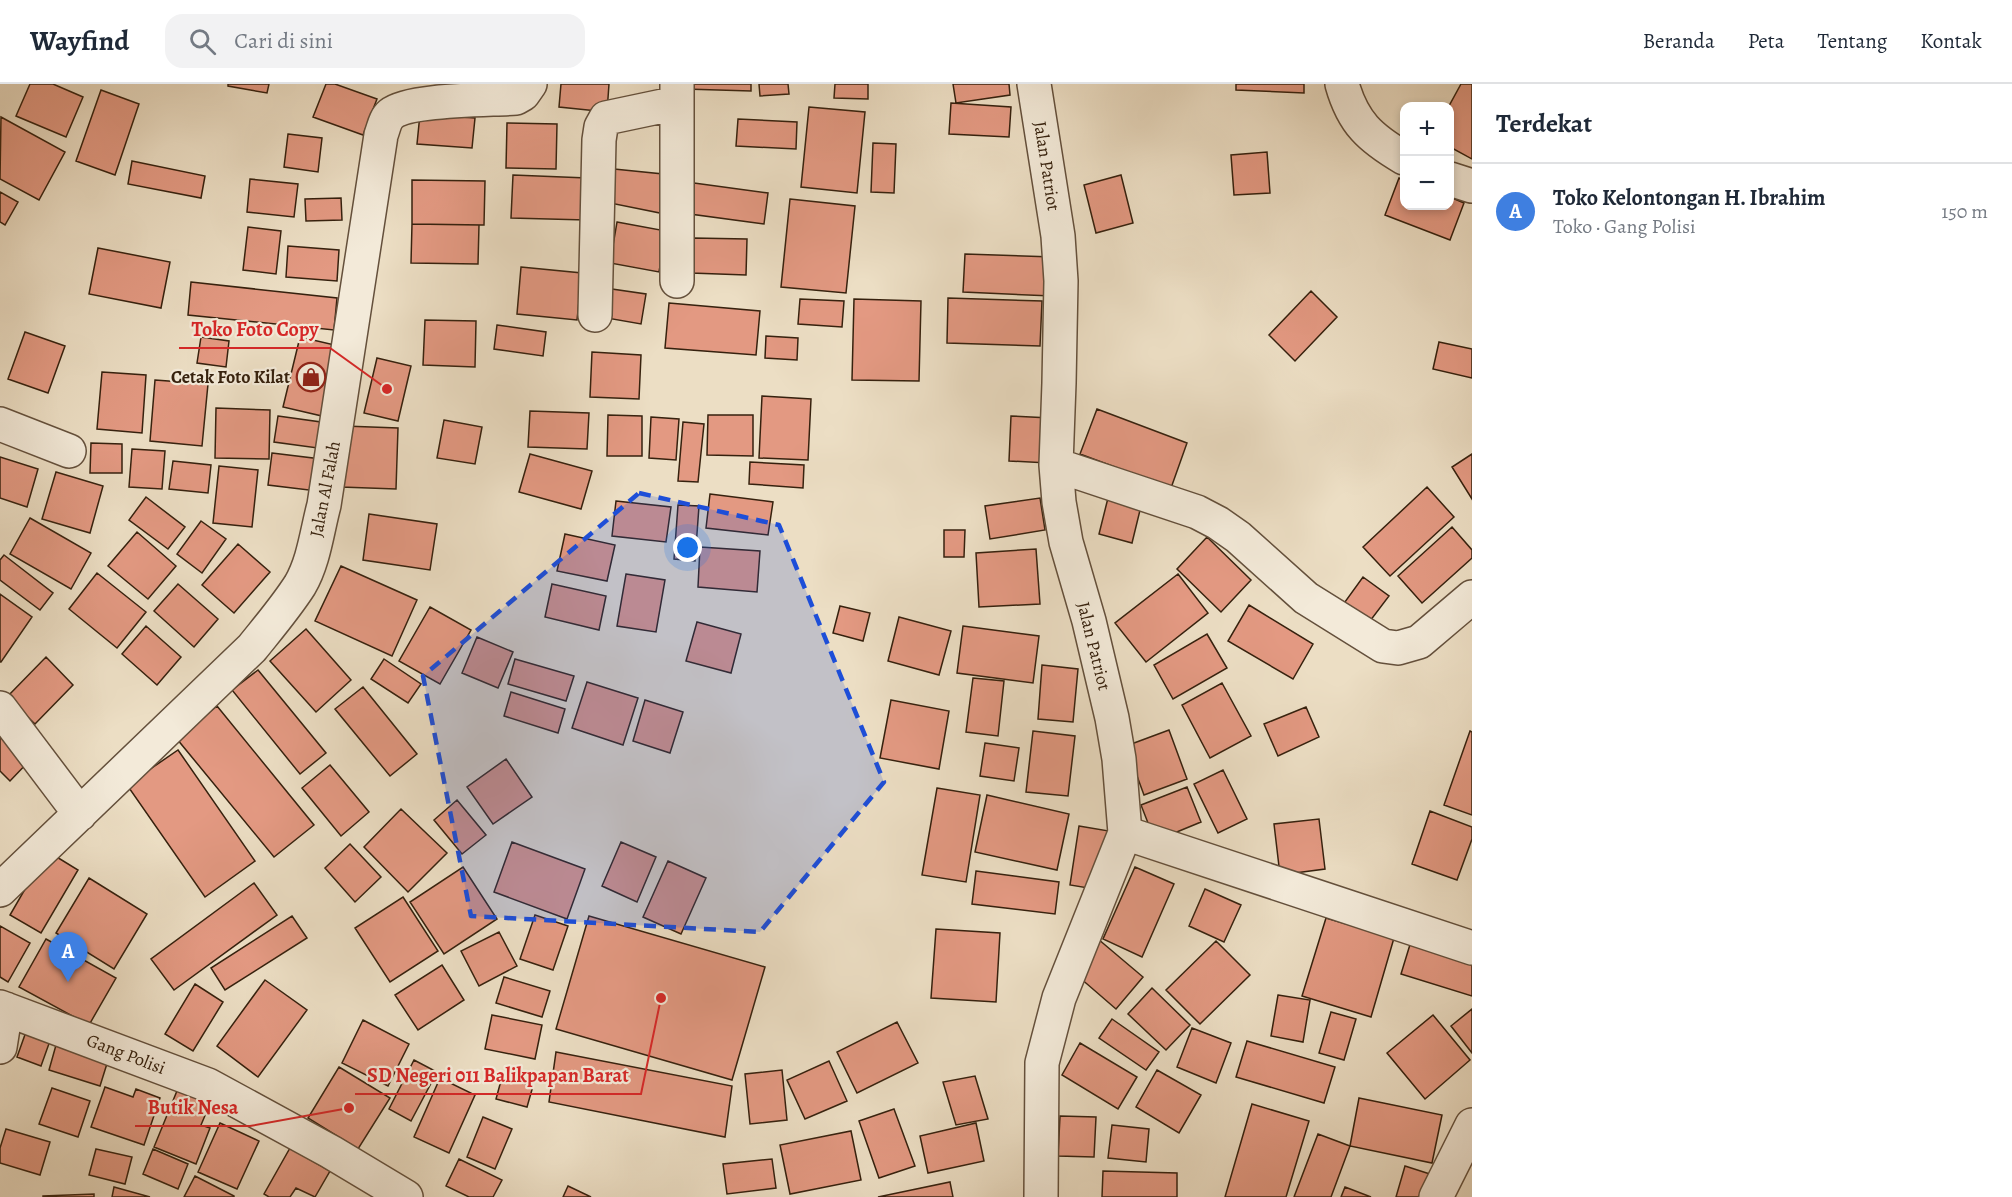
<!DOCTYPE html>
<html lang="id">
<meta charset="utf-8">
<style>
body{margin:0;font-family:Alegreya,serif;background:#f2f2f3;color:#1f2937}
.controls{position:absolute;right:18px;top:18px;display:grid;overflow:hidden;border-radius:12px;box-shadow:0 3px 9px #0003}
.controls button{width:54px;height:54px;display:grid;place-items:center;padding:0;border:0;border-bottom:2px solid #e0e1e3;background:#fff;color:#1f2937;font:30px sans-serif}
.you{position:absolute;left:688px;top:464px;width:21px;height:21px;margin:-15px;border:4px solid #fff;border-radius:50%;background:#1a73e8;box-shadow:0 0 0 9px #1a73e833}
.badge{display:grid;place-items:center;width:39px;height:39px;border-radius:50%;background:#111827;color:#fff;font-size:20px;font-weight:700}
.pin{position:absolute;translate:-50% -50px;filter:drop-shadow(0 2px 3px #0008)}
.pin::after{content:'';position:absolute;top:32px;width:21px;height:18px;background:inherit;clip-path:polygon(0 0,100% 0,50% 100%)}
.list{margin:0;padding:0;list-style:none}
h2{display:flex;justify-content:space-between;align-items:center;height:78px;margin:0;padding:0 24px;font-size:26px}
h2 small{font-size:20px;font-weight:400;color:#747a83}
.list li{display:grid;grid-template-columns:39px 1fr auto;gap:18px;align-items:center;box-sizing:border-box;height:96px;padding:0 24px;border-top:2px solid #e0e1e3}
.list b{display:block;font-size:22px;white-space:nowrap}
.list p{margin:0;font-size:20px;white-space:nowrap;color:#747a83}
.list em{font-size:20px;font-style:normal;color:#747a83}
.icon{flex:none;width:33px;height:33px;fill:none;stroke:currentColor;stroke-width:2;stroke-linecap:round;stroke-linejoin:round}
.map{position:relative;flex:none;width:1472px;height:1113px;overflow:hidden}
header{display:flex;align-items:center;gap:36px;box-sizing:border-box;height:84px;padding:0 30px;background:#fff;border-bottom:2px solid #e0e1e3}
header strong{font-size:28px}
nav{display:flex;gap:33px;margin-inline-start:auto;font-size:21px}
.search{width:420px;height:54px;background:#f2f2f3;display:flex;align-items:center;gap:15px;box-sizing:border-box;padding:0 21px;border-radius:18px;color:#747a83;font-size:22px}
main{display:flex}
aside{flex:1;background:#fff}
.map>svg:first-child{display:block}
</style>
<header>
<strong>Wayfind</strong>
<div class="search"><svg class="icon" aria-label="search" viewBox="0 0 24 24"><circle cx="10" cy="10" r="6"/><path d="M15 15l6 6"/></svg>Cari di sini</div>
<nav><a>Beranda</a><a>Peta</a><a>Tentang</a><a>Kontak</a></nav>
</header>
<main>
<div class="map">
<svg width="1472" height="1113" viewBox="0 0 1472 1113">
<rect width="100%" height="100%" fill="#ecdec4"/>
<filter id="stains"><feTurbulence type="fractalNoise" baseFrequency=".00333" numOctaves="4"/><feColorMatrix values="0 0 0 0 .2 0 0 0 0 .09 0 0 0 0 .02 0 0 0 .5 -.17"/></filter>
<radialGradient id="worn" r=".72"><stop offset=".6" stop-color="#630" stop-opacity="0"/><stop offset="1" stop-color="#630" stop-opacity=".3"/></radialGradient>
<path fill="#e39982" stroke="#36210e" stroke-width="1.5" d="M30,0H53L83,13L66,53L16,32Z
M228,0H269L267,9L228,2Z
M326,0H335L377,15L363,51L313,33Z
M561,0H609L607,28L559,23Z
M685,0H751V7L685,5Z
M759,0H788L789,10L760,12Z
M835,0H868V15L834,14Z
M953,0H1009L1010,11L956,19Z
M1236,0H1304V9L1236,6Z
M1461,0H1472V75L1450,63L1449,22Z
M101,6L139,20L115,91L76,77Z
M951,19L1011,23L1009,53L949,50Z
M809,23L865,28L857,109L801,103Z
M420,30L475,34L472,64L417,60Z
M1,33L65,68L39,116L0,95Z
M738,35L797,38L796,65L736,62Z
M507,39L557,40L556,85L506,84Z
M288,50L322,54L318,88L284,83Z
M873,59L896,60L894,109L871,108Z
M1267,68L1270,109L1234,111L1231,71Z
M132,77L205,92L201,114L128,100Z
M614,85L663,90L660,129L610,119Z
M513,91L587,94L586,136L511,134Z
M1121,91L1133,139L1096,149L1084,101Z
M1399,94L1404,96V122H1450V113L1464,119L1450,156L1385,131Z
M250,95L298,100L294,133L247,128Z
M412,96L485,97L484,141L412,140Z
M694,99L768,109L764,140L690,130Z
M0,108L18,118L5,141L0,138Z
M341,114L342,136L306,137L305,115Z
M790,115L855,122L846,209L781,203Z
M617,138L666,147L659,188L610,179Z
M412,140L479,141L478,180L411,179Z
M248,143L281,147L276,190L243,186Z
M693,154L747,155L746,191L691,189Z
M288,162L339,166L337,197L286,193Z
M98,164L170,178L161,224L89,210Z
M965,170L1053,173L1052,212L963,208Z
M521,183L582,189L577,236L517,230Z
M191,198L337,214L334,246L188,231Z
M605,204L646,210L641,240L601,233Z
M1311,207L1337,233L1295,277L1269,251Z
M948,214L1042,217L1040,262L947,259Z
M800,215L844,217L842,243L798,240Z
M854,215L921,217L919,297L852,296Z
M669,219L760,227L756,271L665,264Z
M425,236L476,237L475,283L423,281Z
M497,241L546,248L543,272L494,265Z
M25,248L65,262L48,309L8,295Z
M766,252L798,254L797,276L765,274Z
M201,253L229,257L226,283L197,279Z
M300,253L339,262L322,332L283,323Z
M1439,258L1472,265V294L1433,285Z
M592,268L641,271L639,315L590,313Z
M377,274L411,282L398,337L364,329Z
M102,288L146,291L142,349L97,345Z
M155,296L208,300L202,362L150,357Z
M762,312L811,315L808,376L759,374Z
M216,324L270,326L269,375L215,374Z
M1097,325L1187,359L1171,404L1080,370Z
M530,327L589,329L587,365L528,363Z
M608,331L642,332V372H607Z
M708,331H753V372L707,371Z
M278,332L328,339L325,365L274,358Z
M1011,332L1050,334L1048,379L1009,377Z
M651,333L679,335L676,376L649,374Z
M444,336L482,343L475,380L437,374Z
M683,338L704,340L698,398L678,397Z
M344,342L398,344L396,405L341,403Z
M91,359L122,360V389H90Z
M132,365L165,367L162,405L129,403Z
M272,369L321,375L317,407L268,401Z
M530,370L592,387L581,425L519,408Z
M1472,370V415L1452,383Z
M0,373L38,385L27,423L0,414Z
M173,377L211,381L208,409L169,405Z
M750,378L804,381L803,404L749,400Z
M219,382L258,386L252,443L213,439Z
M56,388L103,402L90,449L42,435Z
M1427,403L1454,433L1390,492L1363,463Z
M710,410L773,418L768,451L706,444Z
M1109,410L1142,418L1132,459L1099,450Z
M146,413L185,443L168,465L129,436Z
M1040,414L1045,446L990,455L985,422Z
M616,417L671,423L666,458L612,452Z
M678,421L699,422L695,477L674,475Z
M369,430L437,440L430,486L363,476Z
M30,434L91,469L71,505L10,470Z
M201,437L226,455L202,489L177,470Z
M1452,443L1472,466V474L1422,519L1398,492Z
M944,446H965L964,473H944Z
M137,448L176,482L148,515L108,482Z
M565,450L615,461L607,497L557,487Z
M1207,453L1251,496L1221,528L1177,485Z
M238,460L270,488L234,529L202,501Z
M700,463L760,467L757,508L698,503Z
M1036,465L1040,520L979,523L976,469Z
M4,471L53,509L40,526L0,496V476Z
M341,482L417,516L392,572L315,537Z
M97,489L146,528L117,564L69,525Z
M626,490L665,496L656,548L617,542Z
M1178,490L1208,529L1146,578L1115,539Z
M1363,493L1389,512L1367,541L1342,522Z
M178,500L218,535L194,563L154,527Z
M552,500L606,512L599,546L545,533Z
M0,510L32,533L1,578H0Z
M1249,521L1313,560L1293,595L1228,557Z
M840,522L870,529L863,557L833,549Z
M430,523L471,546L440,600L399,577Z
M899,533L951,547L939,591L888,577Z
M697,538L741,550L731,589L686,577Z
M146,542L181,573L157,601L122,570Z
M963,542L1039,552L1033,599L957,589Z
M306,545L351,596L316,628L270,577Z
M1207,550L1227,584L1173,615L1154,581Z
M477,553L513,568L498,604L462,589Z
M46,573L73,601L35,640L7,613Z
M384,575L421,600L408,619L371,595Z
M515,575L574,592L566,617L508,600Z
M1042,581L1078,585L1073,638L1038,635Z
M258,586L326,669L300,690L232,606Z
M973,594L1004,597L998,652L966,648Z
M587,598L638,614L623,661L572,644Z
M1222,599L1251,652L1210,674L1182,621Z
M363,603L417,670L390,692L335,625Z
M511,608L565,625L558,649L504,632Z
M645,616L683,628L670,669L633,657Z
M891,616L949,627L939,685L880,674Z
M217,622L314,741L274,773L177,655Z
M1306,623L1319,653L1278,672L1264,640Z
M0,645L31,675L10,697L0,687Z
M1169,646L1187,695L1144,711L1126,662Z
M1033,647L1075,652L1068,712L1026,708Z
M1470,647L1472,648V731L1444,721Z
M985,659L1019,664L1014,697L980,692Z
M178,666L255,777L205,813L127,701Z
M506,675L532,713L493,740L467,703Z
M330,681L369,728L341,752L302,704Z
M1223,686L1247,735L1218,749L1194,700Z
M1187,703L1201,738L1155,757L1141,721Z
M937,704L980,711L966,798L922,791Z
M987,711L1069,730L1057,786L975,768Z
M457,716L486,751L462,770L434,736Z
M401,725L447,769L408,808L364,763Z
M1430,727L1472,743V755L1457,796L1412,780Z
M1319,735L1325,785L1280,791L1274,740Z
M1079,742L1109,747L1100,806L1070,801Z
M512,758L585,785L567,835L494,808Z
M621,758L656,773L637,818L602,802Z
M350,760L381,793L355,818L325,784Z
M47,767L78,786L41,849L10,831Z
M668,777L706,794L681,850L643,833Z
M463,783L497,835L444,870L410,818Z
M1135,783L1174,800L1142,873L1103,855Z
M976,787L1059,798L1055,830L972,820Z
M89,794L147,830L114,885L56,849Z
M254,799L277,831L174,906L151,875Z
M1205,805L1241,821L1224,858L1189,842Z
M403,813L438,867L390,898L355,844Z
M535,831L568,842L553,886L520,875Z
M292,832L307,854L225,906L211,884Z
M589,832L765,883L732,996L556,945Z
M1326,834L1394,854L1371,933L1302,912Z
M0,842L30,859L8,898L0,893Z
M936,845L1000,849L996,918L931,914Z
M499,848L517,882L479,902L461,867Z
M1412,854L1472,872V912L1401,890Z
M46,855L116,894L89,941L19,903Z
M1098,855L1143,893L1116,925L1072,887Z
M1216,857L1250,891L1200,940L1166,906Z
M442,881L464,916L418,946L395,911Z
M504,893L550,907L542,933L496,919Z
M265,896L307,926L258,993L217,962Z
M195,900L223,918L193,967L165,950Z
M1152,904L1190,941L1166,966L1128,930Z
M1278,911L1310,916L1303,958L1271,952Z
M1472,925V969L1451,942Z
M1331,928L1356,935L1344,976L1319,969Z
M492,931L542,941L535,975L485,965Z
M1433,931L1470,976L1425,1015L1387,969Z
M1112,935L1159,968L1146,986L1099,954Z
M363,936L409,960L388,1002L342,979Z
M897,938L918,979L857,1009L837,968Z
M1192,944L1231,959L1216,999L1177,983Z
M27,945L51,954L41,982L17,973Z
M58,954L110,970L100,1002L49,986Z
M1247,957L1335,983L1324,1019L1236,993Z
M1080,959L1137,993L1118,1025L1062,991Z
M556,968L732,1002L725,1053L549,1018Z
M414,976L437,988L411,1037L389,1025Z
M829,977L847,1017L805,1035L787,996Z
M339,983L390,1014L358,1065L308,1034Z
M782,986L787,1036L750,1040L745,990Z
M1157,986L1201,1011L1179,1049L1136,1023Z
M975,992L988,1035L956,1041L943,998Z
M502,993L533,1002L527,1023L496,1015Z
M440,994L475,1011L449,1069L414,1053Z
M179,1002L212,1015L201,1041L210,1044L196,1080L154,1063Z
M105,1003L133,1013L136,1005L160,1014L144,1061L91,1043Z
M52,1004L90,1017L78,1053L39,1040Z
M1359,1014L1442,1031L1432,1079L1350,1062Z
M1252,1020L1309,1037L1286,1113H1225Z
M894,1025L915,1082L879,1094L859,1037Z
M1060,1032L1096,1033L1094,1073L1058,1072Z
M483,1033L512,1045L495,1085L467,1073Z
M220,1039L259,1057L237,1105L198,1088Z
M976,1039L984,1077L928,1089L920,1052Z
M1112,1041L1149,1045L1146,1078L1108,1074Z
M6,1045L50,1058L40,1091L0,1079V1064Z
M851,1047L861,1096L790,1110L780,1061Z
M1318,1050L1350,1062L1331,1113H1294Z
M290,1064L330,1087L315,1113L296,1104L290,1113H269L264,1110Z
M96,1065L132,1073L125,1100L89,1091Z
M153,1065L188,1080L178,1105L143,1090Z
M459,1075L502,1096L493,1113H469L446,1102Z
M772,1075L776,1104L727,1110L723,1080Z
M1405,1082L1433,1091L1426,1113H1396Z
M1103,1087L1177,1089V1113H1102Z
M195,1092L234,1112V1113H184Z
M950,1098L953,1113H878Z
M568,1102L591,1113H563Z
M114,1103L150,1113H112Z
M1345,1103L1371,1113H1341Z
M94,1110V1113H43V1112Z"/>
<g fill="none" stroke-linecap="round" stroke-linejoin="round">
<g stroke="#64503c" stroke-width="36">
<path id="street" d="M677,0V197
M1034,0L1058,152L1061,197L1059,299L1056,381L1059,418L1066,458L1089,537L1112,634L1119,675L1125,749L1059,914L1042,979L1041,1113
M1342,0C1353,39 1370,54 1404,74
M1450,95L1472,102
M595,231L599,56L601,43L606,34L677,19
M0,340L69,367
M1056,381L1197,428L1218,439L1238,453L1306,514L1383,562L1398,564L1419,558L1472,513
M0,624L80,730
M1125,749L1472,864
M0,806L252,564C268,544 286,523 300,501C314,477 317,447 324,421L381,51C384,43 385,35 391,30C409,15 490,16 516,14L523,10L530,0
M0,923L208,1001L331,1068L406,1113
M0,963L6,925
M1436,1113L1472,1041"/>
</g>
<use href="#street" stroke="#f3ead9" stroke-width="33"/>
</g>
<path fill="#1d4ed8" fill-opacity="0.2" stroke="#1d4ed8" stroke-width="4.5" stroke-dasharray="12 8" stroke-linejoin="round" d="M639,409L779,441L884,698L760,848L471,832L423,592Z"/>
<defs>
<g id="shop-ring" transform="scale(1.5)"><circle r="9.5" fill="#f3ead9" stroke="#8f2418" stroke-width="1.5"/><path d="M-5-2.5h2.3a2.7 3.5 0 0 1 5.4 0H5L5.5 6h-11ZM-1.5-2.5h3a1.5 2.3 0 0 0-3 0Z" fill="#8f2418"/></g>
</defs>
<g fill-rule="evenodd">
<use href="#shop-ring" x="311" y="293"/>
</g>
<g text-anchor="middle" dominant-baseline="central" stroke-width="4.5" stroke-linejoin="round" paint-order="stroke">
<g font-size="18" fill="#36210e" stroke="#f3ead9">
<text transform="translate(1047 82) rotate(81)">Jalan Patriot</text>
<text transform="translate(325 405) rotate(-79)">Jalan Al Falah</text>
<text transform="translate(1094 562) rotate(76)">Jalan Patriot</text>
<text transform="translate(126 970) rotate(21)">Gang Polisi</text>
</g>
<g font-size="18" font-weight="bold" fill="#36210e" stroke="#f3ead9" text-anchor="end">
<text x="290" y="293">Cetak Foto Kilat</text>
</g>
</g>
<path fill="none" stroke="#d62828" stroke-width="2" d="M387 305L330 264H179M661 914L641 1010H355M349 1024L250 1042H135"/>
<g fill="#d62828" stroke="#f3ead9" stroke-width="2">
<circle cx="387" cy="305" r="6"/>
<circle cx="661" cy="914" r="6"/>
<circle cx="349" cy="1024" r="6"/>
</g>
<g font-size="20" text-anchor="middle" font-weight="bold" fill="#d62828" stroke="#f3ead9" stroke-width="4.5" stroke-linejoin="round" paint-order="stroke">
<text x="255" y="252">Toko Foto Copy</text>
<text x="498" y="998">SD Negeri 011 Balikpapan Barat</text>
<text x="193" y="1030">Butik Nesa</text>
</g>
<rect width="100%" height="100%" filter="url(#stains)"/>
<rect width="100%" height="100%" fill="url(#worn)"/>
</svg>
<div class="controls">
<button>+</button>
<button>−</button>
</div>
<div class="you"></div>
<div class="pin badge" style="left:68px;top:898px;background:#3f7fe0">A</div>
</div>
<aside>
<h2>Terdekat<small></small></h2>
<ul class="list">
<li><span class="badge" style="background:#3f7fe0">A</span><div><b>Toko Kelontongan H. Ibrahim</b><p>Toko · Gang Polisi</p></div><em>150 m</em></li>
</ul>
</aside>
</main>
